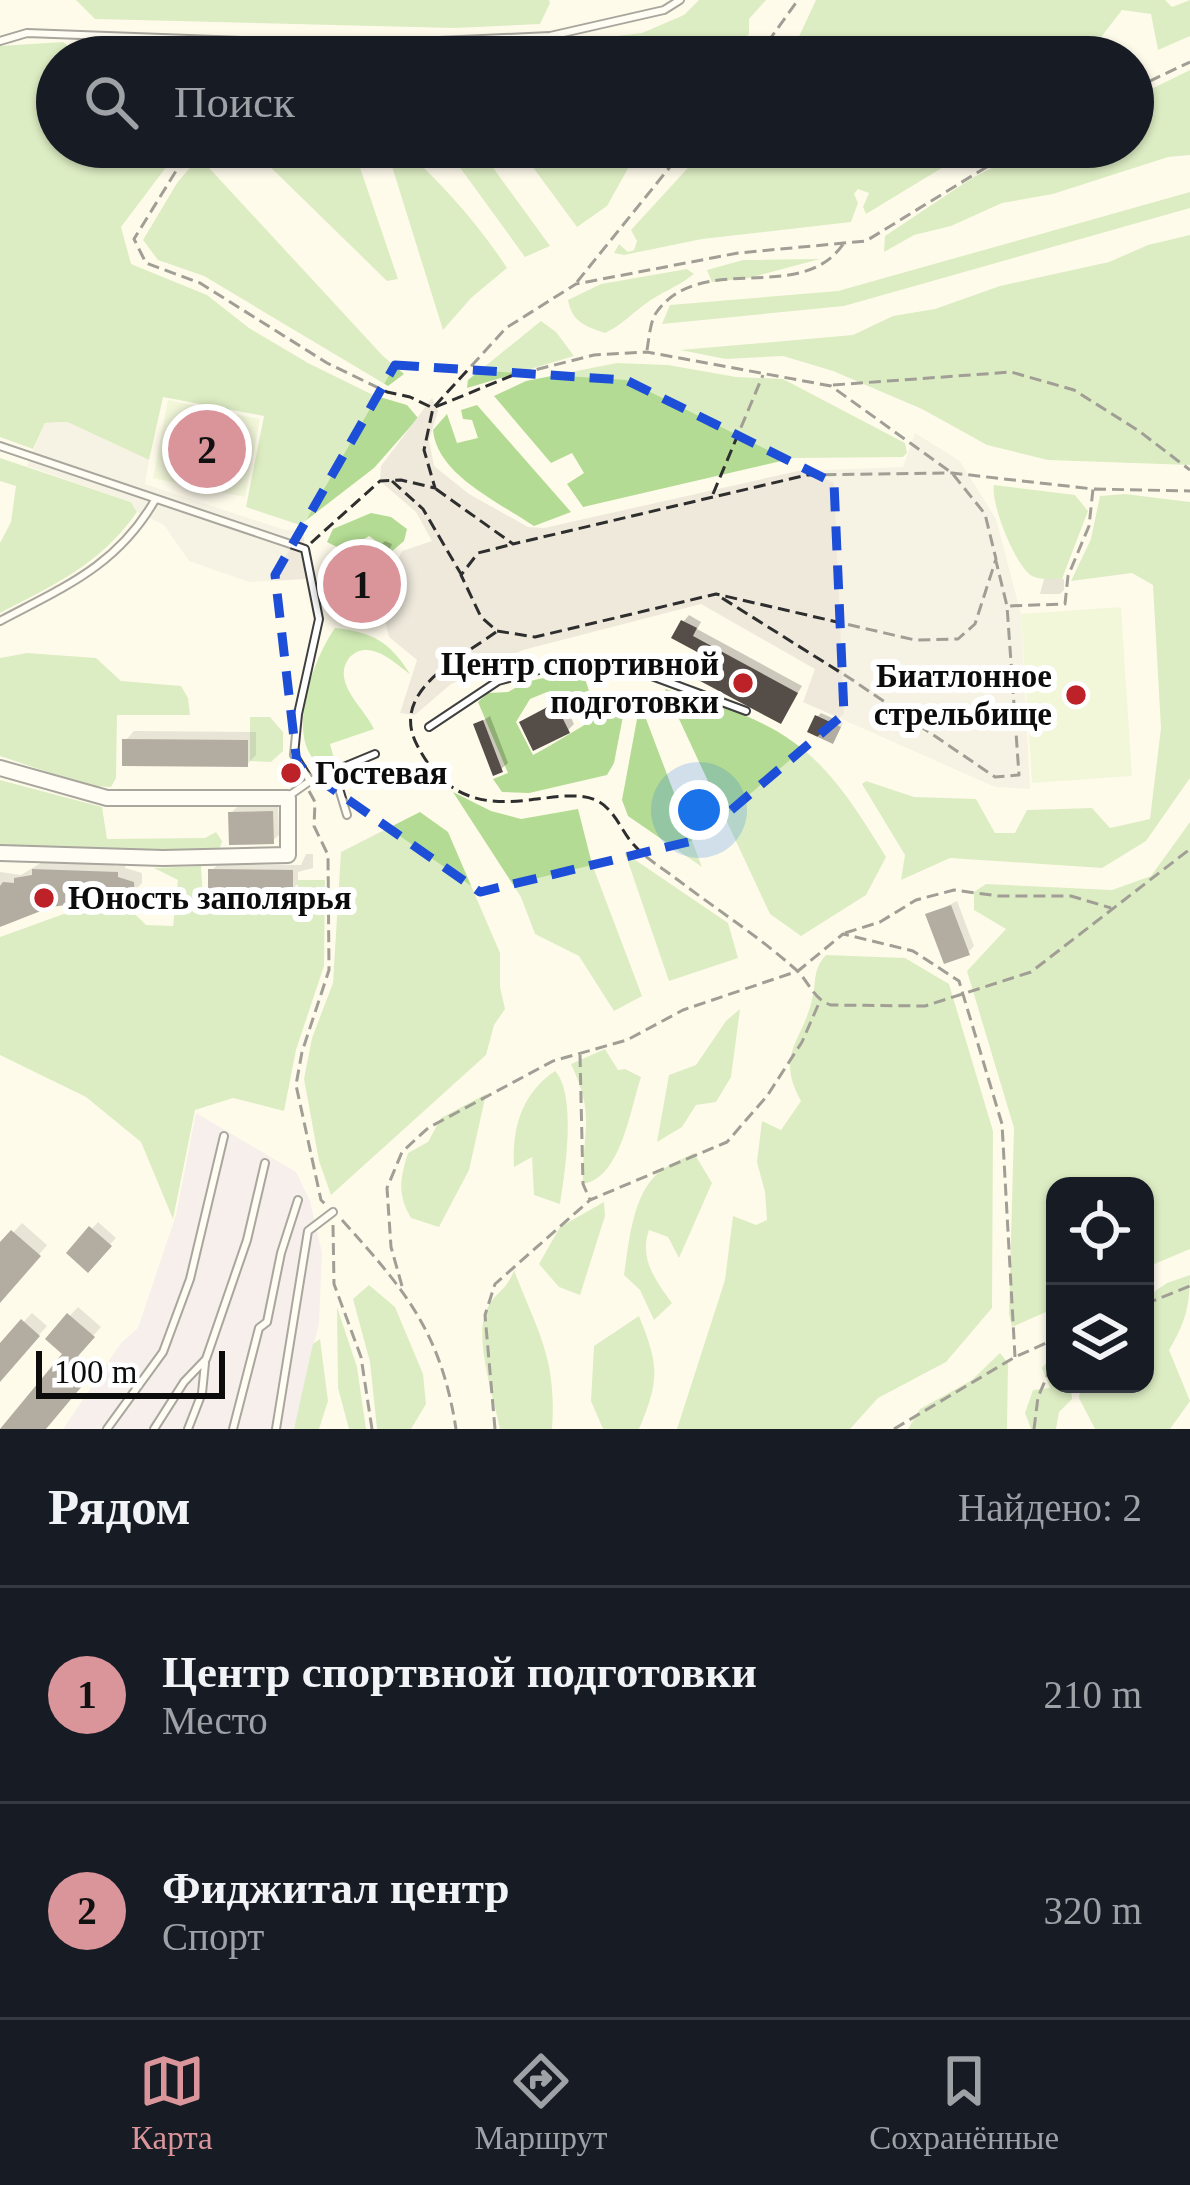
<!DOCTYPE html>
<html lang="ru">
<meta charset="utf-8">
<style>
body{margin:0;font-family:"Times New Roman",serif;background:#242831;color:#f1f3f6}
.controls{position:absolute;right:36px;bottom:36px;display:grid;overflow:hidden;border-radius:24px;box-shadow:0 3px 9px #0004}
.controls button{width:108px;height:108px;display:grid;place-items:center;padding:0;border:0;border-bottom:3px solid #363941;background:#171b24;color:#f1f3f6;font:60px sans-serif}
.scale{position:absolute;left:36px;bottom:30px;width:189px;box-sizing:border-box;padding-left:12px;border:6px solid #0c0c0c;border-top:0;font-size:33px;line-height:42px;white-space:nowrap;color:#0c0c0c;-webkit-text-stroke:9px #fff;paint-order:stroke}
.you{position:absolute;left:699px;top:810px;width:42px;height:42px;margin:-30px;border:9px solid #fff;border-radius:50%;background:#1a73e8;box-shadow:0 0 0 18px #1a73e833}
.badge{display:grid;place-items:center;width:78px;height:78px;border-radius:50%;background:#da959a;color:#111;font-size:39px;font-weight:700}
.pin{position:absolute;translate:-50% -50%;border:6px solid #fff;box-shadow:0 3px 12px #0006}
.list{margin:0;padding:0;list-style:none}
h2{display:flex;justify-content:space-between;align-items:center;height:156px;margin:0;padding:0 48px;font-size:51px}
h2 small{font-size:39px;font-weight:400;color:#9ea1a6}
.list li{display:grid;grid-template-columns:78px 1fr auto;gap:36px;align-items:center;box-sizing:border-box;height:216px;padding:0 48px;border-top:3px solid #363941}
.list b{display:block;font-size:45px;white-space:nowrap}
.list p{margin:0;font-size:39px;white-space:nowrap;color:#9ea1a6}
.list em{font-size:39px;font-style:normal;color:#9ea1a6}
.icon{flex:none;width:66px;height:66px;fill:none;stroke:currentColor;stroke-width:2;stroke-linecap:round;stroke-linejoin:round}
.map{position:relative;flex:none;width:1190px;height:1429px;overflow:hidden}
.search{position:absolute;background:#171b24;box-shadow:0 3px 9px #0004;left:36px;right:36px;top:36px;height:132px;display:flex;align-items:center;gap:30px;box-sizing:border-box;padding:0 42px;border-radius:66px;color:#9ea1a6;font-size:45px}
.sheet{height:588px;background:#171b24}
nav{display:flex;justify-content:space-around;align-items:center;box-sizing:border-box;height:168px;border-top:3px solid #363941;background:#171b24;font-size:33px;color:#9ea1a6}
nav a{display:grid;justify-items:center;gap:6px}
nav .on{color:#da959a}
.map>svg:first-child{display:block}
</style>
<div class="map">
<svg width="1190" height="1429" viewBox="0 0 1190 1429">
<rect width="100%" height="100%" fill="#fffbeb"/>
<path fill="#eae0eb" d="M196,1113L296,1172L310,1201L322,1253L319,1323L294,1429H63L121,1343L138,1328L176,1215Z"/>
<path fill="#d0eab4" d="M335,628C373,632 390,642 410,674C394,662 368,637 349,658C345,664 343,669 344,677C347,696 366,712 374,729L330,744L335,762L321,766C283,740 313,659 335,628Z"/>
<path fill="#b3db93" d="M76,0H549L550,3L540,24L454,28L95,19Z
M699,0H766L749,19V34L725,57H423L409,50L498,46L525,53L565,42L642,33L684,15Z
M816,0H1165L1172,7L1190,0V36L1158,50L1151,14L1122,10L1095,45L1104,57H816L795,45Z
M63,42L81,57H57V147H175L179,150L121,227L131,264L207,295L249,328L308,363L373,395L407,405L418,418L374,468L300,525L246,507L264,416L163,397L149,460L67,422L45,423L33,449L0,437V46Z
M1190,70V155L1168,157L1053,194L1002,203L951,226L914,235L884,252L885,236L972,178L1033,147H1133V98Z
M250,147H353L398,279L387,281Z
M386,147H402C441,183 478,223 507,268L471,298L443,330Z
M445,147H478L550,246L525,257Z
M518,147H640L607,206L577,227Z
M707,147H969L950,163L866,214L863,207L869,193L858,189L854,194L858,203L851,222L702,239L624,255L614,253L619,244L628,252L634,250L637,241L631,230Z
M199,157L383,356L404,374L388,386L204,276L158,260L143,240L177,183Z
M1190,192V208L844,306L662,324L670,305L838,291Z
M1190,235V465L1048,460L987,445L922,409L833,371L783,356L726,359L680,350L853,335L893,316L935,309L1000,286L1109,262L1148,245Z
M820,259L749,278L712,282L707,270L743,260Z
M687,269L694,274C678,287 659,293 644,305C629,316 623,324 605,333C585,326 572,322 568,300L601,284Z
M541,321L556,332L574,356L467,388L468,380Z
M617,363L668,365L736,377L783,379L905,443L907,453L903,457L794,458L583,507L567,484L584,473L572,453L551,463L494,396L526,381Z
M477,405L571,512L534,526C499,502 437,475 433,430L447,414L457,443L478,438L472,420L463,419L461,410Z
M0,458L131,502L137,512C100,565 55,584 0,613V543L11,522L16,486L0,481Z
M994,485L1075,495L1088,511L1062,579C1052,579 1040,580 1032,576C1015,566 990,502 994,485Z
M1125,494L1190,502V778L1146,841L1102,868L950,858L901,880L905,855L862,784L866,781L914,797L976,799L995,833H1015L1027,810L1092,808L1110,828L1150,819L1161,728L1153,585L1132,573L1071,581L1091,539L1100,496Z
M371,513L391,517L407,529L404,541L391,552L369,536L345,551L327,542L333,529Z
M27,653L96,658L121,681L181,686L188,698L190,715H117L116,778L111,787L89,786L0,756V658Z
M582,669L592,701L576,707L547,692L530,699L516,722L533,755C566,738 590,718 625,706L614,763L607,775L529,793L502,792L493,779L508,773L478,702L488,693L508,692L526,682Z
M665,689C789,724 820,747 886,857L866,895L801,936L770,914Z
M640,703L702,867L628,816L622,800Z
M250,717H270L283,732V751L271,762L250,761Z
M0,780L102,807L107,839L205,838L216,832L222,841L219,851L98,852L82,847L0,846Z
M453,792L491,811L521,819L578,809L592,864L642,996L614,1011L579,956L535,934L521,897Z
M420,812L448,832L500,953V987L505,1009L494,1025L486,1055L331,1195L319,1161L304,1079L312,1038L333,983L341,852Z
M1190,822V1249L1145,1268V1186H1055V1308L1012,1327L1009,1314L1014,1128L967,971L1006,929L974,910V892L986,884L1112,890L1151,876Z
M625,853L728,923L738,958L669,981Z
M201,866L203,900H297L298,880H325L324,966L296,1050L284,1111L233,1098L195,1110L173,1219L141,1142L86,1097L0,1055V937L72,911L133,912L146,925L173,926L178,880L154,868Z
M826,955L905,958L949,984L993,1131L992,1308L946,1362L878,1398L850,1429H677L725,1280L733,1216L756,1225L767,1220L765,1192L757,1162L762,1121L781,1130L801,1101C775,1054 802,1042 812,1000C817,981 812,970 826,955Z
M740,1009L731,1077L716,1102L696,1105L682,1127L657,1142L669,1075L696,1065L726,1021Z
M605,1049L618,1070L625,1069L641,1077C630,1110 621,1178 583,1184C582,1130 596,1117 571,1064Z
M555,1071C577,1094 565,1173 560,1204L534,1195L532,1157L514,1167C512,1129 521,1094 555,1071Z
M486,1094L469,1170L439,1227L411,1218C397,1194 400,1179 408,1153L428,1142L441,1118Z
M694,1153L712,1183L679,1258L668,1237L649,1230C639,1258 655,1280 672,1303L654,1320L640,1290L624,1275C629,1243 632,1195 659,1172C669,1164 683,1159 694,1153Z
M604,1202L605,1216L580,1295L559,1287L539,1264L560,1227Z
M514,1270C538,1333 557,1358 552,1429H500C494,1398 472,1334 488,1307C496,1291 506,1292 514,1270Z
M1190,1275C1190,1305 1185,1324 1169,1350L1190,1401L1170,1429H1095L1079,1398L1081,1384H1145V1298L1167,1283Z
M369,1285L395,1307L423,1374L426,1404L411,1429H377L370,1362L353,1299Z
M337,1307L357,1367L366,1429H349L338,1388Z
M639,1316C659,1365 660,1380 639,1429H603L591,1401L594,1346Z
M320,1339L328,1401L319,1429H294L313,1344Z
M1000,1353L1008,1363L1007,1429H908L920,1409L972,1380Z
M1049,1360L1055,1361V1384H1071L1072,1399L1059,1412L1056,1429H1031L1025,1413L1033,1390L1050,1388L1042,1368Z"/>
<path fill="#e2f1c6" d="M168,400L260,419L245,497L153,478Z
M1121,607L1132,776L1032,783L1021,614Z"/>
<path fill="#eee9db" d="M432,398L438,411L429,440L434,466L469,494L528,527L544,528L798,471L903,467L915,433L960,461L996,519L1021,614L1030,789L995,787L803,702L815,669L701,604L523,650L451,684L415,715L400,713L417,660L389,637L380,599L402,551L432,541L416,512L380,481L381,466Z
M67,422L149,460L145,484L285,530L303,529L307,579L249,582L189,561L164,525L137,512L131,502L27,466L45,423Z"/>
<path fill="#0003" d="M385,541L392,544L370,596L355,610L370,555Z
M1044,579H1064V590L1060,594H1040Z
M689,615L701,622L697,629L802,686L781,721L703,652L683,622Z
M562,699L574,724L568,730L523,723Z
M821,713L843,723L836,737L817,717Z
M490,716L508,763L501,769L476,725Z
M134,731L256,732V755L247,764L125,741Z
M278,806L279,835L272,841L231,813L237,807Z
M306,854H313V868L298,872V884L291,891L211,871L218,864L301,865Z
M44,861H113L114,866L125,865V868L142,873V883L127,898L50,904L0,924V872L21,875Z
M957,901L974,946L968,952L929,915Z
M98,1222L116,1238L88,1269L70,1253Z
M22,1223L47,1245L0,1301V1247Z
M78,1307L101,1327L77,1354L95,1369L43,1429H2L67,1354L49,1338Z
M32,1313L47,1326L0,1378V1347Z"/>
<path fill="#554d48" d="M368,553L380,558L356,614L344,609Z
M681,620L697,628L693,636L798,693L781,724L687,674L699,653L671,638Z
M555,703L570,733L533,751L519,722Z
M815,715L841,727L833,744L807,732Z
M483,720L503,772L493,776L473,724Z
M122,739L248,740V767L122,766Z
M273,811L274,844L229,845L228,812Z
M32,869L118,872V877L134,882L135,895H128V901L104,900L51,907L0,927V886L3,882L14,883V878L32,875Z
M208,869L293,870V894L208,893Z
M951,905L970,955L944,964L925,914Z
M89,1226L112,1246L88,1273L66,1253Z
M11,1230L41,1256L0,1303V1242Z
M67,1313L95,1337L71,1364L88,1379L46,1429H0L62,1354L45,1339Z
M21,1319L40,1336L0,1382V1343Z"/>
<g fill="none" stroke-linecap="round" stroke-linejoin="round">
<g stroke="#3f3f3f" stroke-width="10">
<path id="lane" d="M0,41L27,33L350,45L550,36L664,10L680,0
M0,446L305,549L319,619L298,714L294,755L310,781
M0,621C64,587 117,566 155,500
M429,727L498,681L561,664L606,659L746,711
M334,772L347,815
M290,795L310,781L375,754
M107,1429L163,1352L190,1279L224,1136
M154,1429L184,1382L206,1359L247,1240L265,1163
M188,1429L202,1393L205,1363
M233,1429L259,1328L267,1322L281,1253L298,1200
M276,1429L308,1231L333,1212"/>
</g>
<g stroke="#3f3f3f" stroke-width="18">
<path id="street" d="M0,768L107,798H288V855L163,858L0,853"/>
</g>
<path stroke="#2e2e2e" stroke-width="3" stroke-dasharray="12 6" stroke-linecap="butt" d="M757,57L798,0
M1133,89L1190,62
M202,147L176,171L134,239L146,263L200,283L327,363L387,392L410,397L433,408L506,328L576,284L738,253L866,241L1019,147
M577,282L686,147
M647,350C649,339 650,322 656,313C701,249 801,307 844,243
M833,385L1011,372L1074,390L1139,431L1190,470
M392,481L423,509L461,574
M436,489L513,544L807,475L952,473L1093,489L1089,526L1068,576L1065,604L1007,606
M1094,489L1190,491
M713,494L763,375
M311,543L380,481L401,480L435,488L424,450L433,408L511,376L594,355L647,352L831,386L952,473L985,514L996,559L975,624L958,639L915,640L716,594L535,637L497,631L481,617L461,575L478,553L513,544
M722,598L851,679L995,777L1019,775L1007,606L996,561
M496,632C459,659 389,691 417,745C472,852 569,766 608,809C619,820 624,835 635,846C646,859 664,869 678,880C716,909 758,936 794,968C809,980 812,999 831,1005L925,1006L1031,972L1190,849
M309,791L315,802L314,826L328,855L329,970L302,1052L296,1085L321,1200L326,1205
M845,933L880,922L916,900L954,890L998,896H1071L1111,908
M580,1055L583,1184L590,1200
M342,1220C405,1290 441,1332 456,1429
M333,1225L334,1284L361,1357L372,1429
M402,1286L391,1247L387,1188L402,1152L428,1128L553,1061L627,1040L683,1010L798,971L843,934L913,951L959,981L1002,1124L1015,1357
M1145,1304L1190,1286
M495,1429L485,1315L495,1284L590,1200L727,1142L767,1096L802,1042L819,1003
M894,1429L1015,1357L1055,1339
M1034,1429L1038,1397L1055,1358"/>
<use href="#lane" stroke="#fff" stroke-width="6"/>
<use href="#street" stroke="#fff" stroke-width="14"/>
</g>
<path d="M0 0H1190V1429H0ZM395,365L626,380L834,483L844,714L696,840L480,892L297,764L275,575Z" fill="#fffbeb" fill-opacity=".55" fill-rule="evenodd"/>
<path fill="none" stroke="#1d4ed8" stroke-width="9" stroke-dasharray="24 15" stroke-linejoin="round" d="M395,365L626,380L834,483L844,714L696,840L480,892L297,764L275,575Z"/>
<g fill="#be2229" stroke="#fff" stroke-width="4.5">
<circle cx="743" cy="683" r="12"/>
<circle cx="1076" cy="695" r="12"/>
<circle cx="291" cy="773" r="12"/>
<circle cx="44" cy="898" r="12"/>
</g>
<g text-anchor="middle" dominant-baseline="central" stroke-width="12" stroke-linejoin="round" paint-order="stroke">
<g font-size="33" font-weight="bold" fill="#0c0c0c" stroke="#fff" text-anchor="end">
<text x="719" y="664">Центр спортивной<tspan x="719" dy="38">подготовки</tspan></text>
<text x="1052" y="676">Биатлонное<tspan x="1052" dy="38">стрельбище</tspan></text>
<text x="315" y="773" text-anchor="start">Гостевая</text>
<text x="68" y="898" text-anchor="start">Юность заполярья</text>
</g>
</g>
</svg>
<div class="controls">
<button><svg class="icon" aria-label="locate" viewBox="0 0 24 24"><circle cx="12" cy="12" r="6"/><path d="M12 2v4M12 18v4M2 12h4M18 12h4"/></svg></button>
<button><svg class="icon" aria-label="layers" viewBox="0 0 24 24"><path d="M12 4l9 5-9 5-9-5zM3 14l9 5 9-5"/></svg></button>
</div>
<div class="scale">100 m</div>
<div class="you"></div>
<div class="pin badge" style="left:362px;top:584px">1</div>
<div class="pin badge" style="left:207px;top:449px">2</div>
<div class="search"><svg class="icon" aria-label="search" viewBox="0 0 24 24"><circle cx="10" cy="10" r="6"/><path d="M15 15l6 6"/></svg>Поиск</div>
</div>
<section class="sheet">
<h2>Рядом<small>Найдено: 2</small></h2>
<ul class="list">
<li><span class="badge">1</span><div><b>Центр спортвной подготовки</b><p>Место</p></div><em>210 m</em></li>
<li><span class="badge">2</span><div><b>Фиджитал центр</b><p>Спорт</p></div><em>320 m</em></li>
</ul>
</section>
<nav>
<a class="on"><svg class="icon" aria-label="map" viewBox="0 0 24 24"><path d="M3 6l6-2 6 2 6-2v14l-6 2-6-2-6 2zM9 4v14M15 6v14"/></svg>Карта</a>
<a><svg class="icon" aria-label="directions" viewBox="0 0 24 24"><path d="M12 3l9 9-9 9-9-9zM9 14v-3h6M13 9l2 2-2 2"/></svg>Маршрут</a>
<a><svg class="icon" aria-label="saved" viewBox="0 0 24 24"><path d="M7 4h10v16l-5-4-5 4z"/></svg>Сохранённые</a>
</nav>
